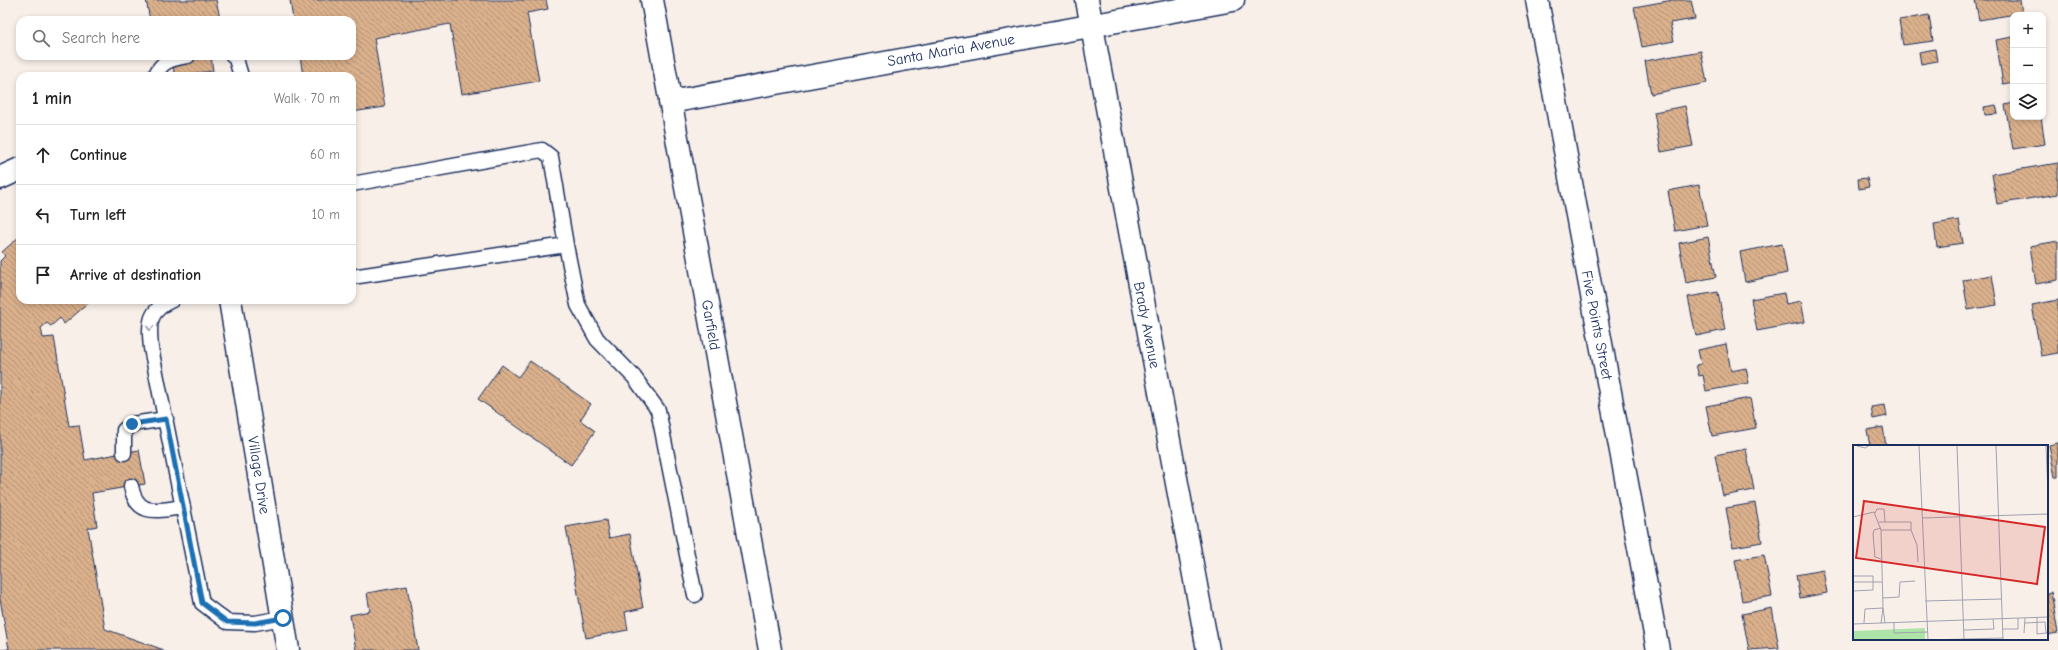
<!DOCTYPE html>
<meta charset="utf-8">
<style>
body{margin:0;font-family:"Comic Neue",sans-serif;background:#f6f6f6;color:#222}
.controls{position:absolute;right:12px;top:12px;display:grid;overflow:hidden;border-radius:8px;box-shadow:0 2px 6px #0003}
.controls button{width:36px;height:36px;display:grid;place-items:center;padding:0;border:0;border-bottom:1px solid #e0e0e0;background:#fff;color:#222;font:20px sans-serif}
.stop{position:absolute;width:12px;height:12px;margin:-9px;border:3px solid #1f6fb2;border-radius:50%;background:#fff}
.stop.end{background:#1f6fb2;border-color:#fff;box-shadow:0 1px 4px #0008}
.list{margin:0;padding:0;list-style:none}
h2{display:flex;justify-content:space-between;align-items:center;height:52px;margin:0;padding:0 16px;font-size:17px}
h2 small{font-size:13px;font-weight:400;color:#767676}
.list li{display:grid;grid-template-columns:26px 1fr auto;gap:12px;align-items:center;box-sizing:border-box;height:60px;padding:0 16px;border-top:1px solid #e0e0e0}
.list b{display:block;font-size:15px;white-space:nowrap}
.list em{font-size:13px;font-style:normal;color:#767676}
.icon{flex:none;width:22px;height:22px;fill:none;stroke:currentColor;stroke-width:2;stroke-linecap:round;stroke-linejoin:round}
.map{position:relative;flex:none;width:2058px;height:650px;overflow:hidden}
.search{position:absolute;background:#fff;box-shadow:0 2px 6px #0003;left:16px;top:16px;width:340px;height:44px;display:flex;align-items:center;gap:10px;box-sizing:border-box;padding:0 14px;border-radius:12px;color:#767676;font-size:15px}
.panel{position:absolute;background:#fff;box-shadow:0 2px 6px #0003;left:16px;top:72px;width:340px;height:232px;border-radius:12px}
.map>svg:first-child{display:block}
</style>
<div class="map">
<svg width="2058" height="650" viewBox="0 0 2058 650">
<defs>
<pattern id="building-back-hatch" width="6" height="6" patternUnits="userSpaceOnUse"><rect width="6" height="6" fill="#dbb18c"/><path d="M-1 5l2 2M0 0l6 6M5-1l2 2" fill="none" stroke="#b19076"/></pattern>
</defs>
<rect width="100%" height="100%" fill="#f8efe8"/>
<filter id="ink" filterUnits="userSpaceOnUse"><feTurbulence type="fractalNoise" baseFrequency=".025" numOctaves="2"/><feDisplacementMap in="SourceGraphic" scale="8" xChannelSelector="R" yChannelSelector="G"/><feConvolveMatrix kernelMatrix="1 2 1 2 8 2 1 2 1" color-interpolation-filters="sRGB"/></filter>
<g filter="url(#ink)">
<path fill="url(#building-back-hatch)" stroke="#1b2f5e" d="M146,0H216L220,18L218,20H150Z
M290,0H546L548,9L527,13L539,81L462,94L450,24L374,38L385,107L352,112V76H303L300,56H352V20H293Z
M1673,0H1691L1695,19L1670,23L1674,41L1642,47L1634,7Z
M1975,0H2020L2022,13L1979,20Z
M1929,15L1933,41L1903,45L1899,20Z
M2013,37V82L2003,84L1996,40Z
M1935,49L1937,61L1921,64L1919,52Z
M1701,51L1707,83L1651,94L1645,61Z
M171,56H211L213,71L175,76Z
M2013,103V117H2041L2045,144L2013,149L2005,105Z
M1996,105L1998,114L1985,115L1984,107Z
M1685,106L1693,146L1661,152L1654,112Z
M2058,163V194L1997,204L1992,174Z
M1867,178L1869,187L1859,189L1858,179Z
M1699,185L1707,225L1675,231L1668,191Z
M1959,220L1963,243L1937,247L1934,224Z
M20,236V300H92L64,324L60,318L51,326L47,323L41,328L43,338L54,337L69,426L79,425L85,460L139,450L145,484L92,493L97,526L88,528L105,629L164,650H1L9,649L0,599V261L5,256L2,252Z
M1708,237L1716,277L1686,283L1679,243Z
M2058,241V280L2036,284L2030,246Z
M1782,244L1787,273L1745,282L1740,252Z
M1992,275L1997,305L1968,310L1963,280Z
M1718,292L1725,330L1696,336L1688,297Z
M1784,293L1786,304L1801,301L1805,322L1757,331L1751,299Z
M2058,300V353L2041,356L2032,305Z
M1726,344L1731,371L1746,368L1749,383L1706,391L1703,375L1699,376L1696,365L1701,364L1698,350Z
M530,361L591,404L580,420L595,431L571,465L478,399L502,365L518,377Z
M1750,398L1756,428L1712,436L1706,406Z
M1885,405L1887,416L1873,419L1871,407Z
M1883,427L1886,446H1870L1867,430Z
M2058,443V477H2055L2049,445Z
M1746,449L1754,490L1723,496L1715,455Z
M1755,503L1762,542L1733,547L1726,508Z
M606,520L609,538L630,534L643,608L625,612L628,630L586,638L566,527Z
M1764,555L1772,596L1742,601L1735,560Z
M1823,570L1827,593L1800,598L1796,575Z
M407,586L418,650H356L350,615L370,611L367,593Z
M2051,592L2058,633L2047,635V593Z
M1772,608L1779,648L1749,650L1742,614Z"/>
<g fill="none" stroke-linecap="round" stroke-linejoin="round">
<g stroke="#1b2f5e" stroke-width="17">
<path id="lane" d="M233,56L236,59L241,76
M155,76C162,60 172,59 188,56
M352,184L542,150L551,157L566,245L352,277
M566,245L578,305L597,339L634,377L658,410L695,595
M172,300C147,311 149,325 151,348L202,603L227,622L255,623L283,618
M124,453V430L132,424L166,419
M131,486C137,518 158,510 183,507"/>
</g>
<g stroke="#1b2f5e" stroke-width="25">
<path id="street" d="M652,0L770,650
M1087,0L1208,650
M1537,0L1658,650
M670,102L1233,0
M0,178L20,169
M230,300L288,650"/>
</g>
<use href="#lane" stroke="#fff" stroke-width="14"/>
<use href="#street" stroke="#fff" stroke-width="22"/>
</g>
<defs><path id="oneway-chevron" d="M-2-3.5L2.5 0L-2 3.5" fill="none" stroke-width="1.6" stroke-linecap="round" stroke-linejoin="round"/></defs>
<use stroke="#8d97ae" href="#oneway-chevron" transform="translate(150 328) rotate(93)"/>
</g>
<g fill="none" stroke-linecap="round" stroke-linejoin="round" filter="url(#ink)">
<path stroke="#1f6fb2" stroke-width="5" d="M132,424L166,419L202,603L227,622L255,623L283,618"/>
</g>
<g text-anchor="middle" dominant-baseline="central" stroke-width="3" stroke-linejoin="round" paint-order="stroke">
<g font-size="15" fill="#1b2f5e" stroke="#fff">
<text transform="translate(951 50) rotate(-10)">Santa Maria Avenue</text>
<text transform="translate(711 325) rotate(80)">Garfield</text>
<text transform="translate(1147 325) rotate(79)">Brady Avenue</text>
<text transform="translate(1597 325) rotate(79)">Five Points Street</text>
<text transform="translate(259 475) rotate(81)">Village Drive</text>
</g>
</g>
<g transform="translate(1853 445)">
<rect width="195" height="195" fill="#f8efe8"/>
<path d="M72,183V195H0V186Z" fill="#ade5a8"/>
<path fill="none" stroke="#a0a2b1" stroke-width="1" d="M66,0L75,195M104,0L111,195M143,0L150,195M193,0L195,50M4,1L12,3L17,0M22,68L24,64H31L32,77M0,72L21,67L28,85L30,163L12,164L11,178M69,73L195,69M26,77H58V85H28M28,83L21,85L20,89L22,112L28,114M58,85L64,100L65,117M0,131H20V145L0,146M0,137H29M30,153L46,152L47,137L62,136M72,156L149,154M184,173V189L193,188M41,177V188L75,187M28,178L30,163L32,178M172,178L192,177L193,188H195M0,179L195,172M150,184H165V173M111,185L141,184L140,174M171,188L172,173M75,195L150,193"/>
<path fill="#d62828" fill-opacity="0.15" stroke="#d62828" stroke-width="2" d="M11,56L192,82L184,139L3,113Z"/>
<rect width="195" height="195" fill="none" stroke="#1b2f5e" stroke-width="2"/>
</g>
</svg>
<div class="controls">
<button>+</button>
<button>−</button>
<button><svg class="icon" aria-label="layers" viewBox="0 0 24 24"><path d="M12 4l9 5-9 5-9-5zM3 14l9 5 9-5"/></svg></button>
</div>
<div class="stop" style="left:283px;top:618px"></div>
<div class="stop end" style="left:132px;top:424px"></div>
<div class="search"><svg class="icon" aria-label="search" viewBox="0 0 24 24"><circle cx="10" cy="10" r="6"/><path d="M15 15l6 6"/></svg>Search here</div>
<section class="panel">
<h2>1 min<small>Walk · 70 m</small></h2>
<ul class="list">
<li><svg class="icon" aria-label="ahead" viewBox="0 0 24 24"><path d="M12 20V5M6 11l6-6 6 6"/></svg><div><b>Continue</b></div><em>60 m</em></li>
<li><svg class="icon" aria-label="left" viewBox="0 0 24 24"><path d="M17 20v-9H6M10 6l-5 5 5 5"/></svg><div><b>Turn left</b></div><em>10 m</em></li>
<li><svg class="icon" aria-label="arrive" viewBox="0 0 24 24"><path d="M6 21V4h12l-3 4 3 4H6"/></svg><div><b>Arrive at destination</b></div></li>
</ul>
</section>
</div>
